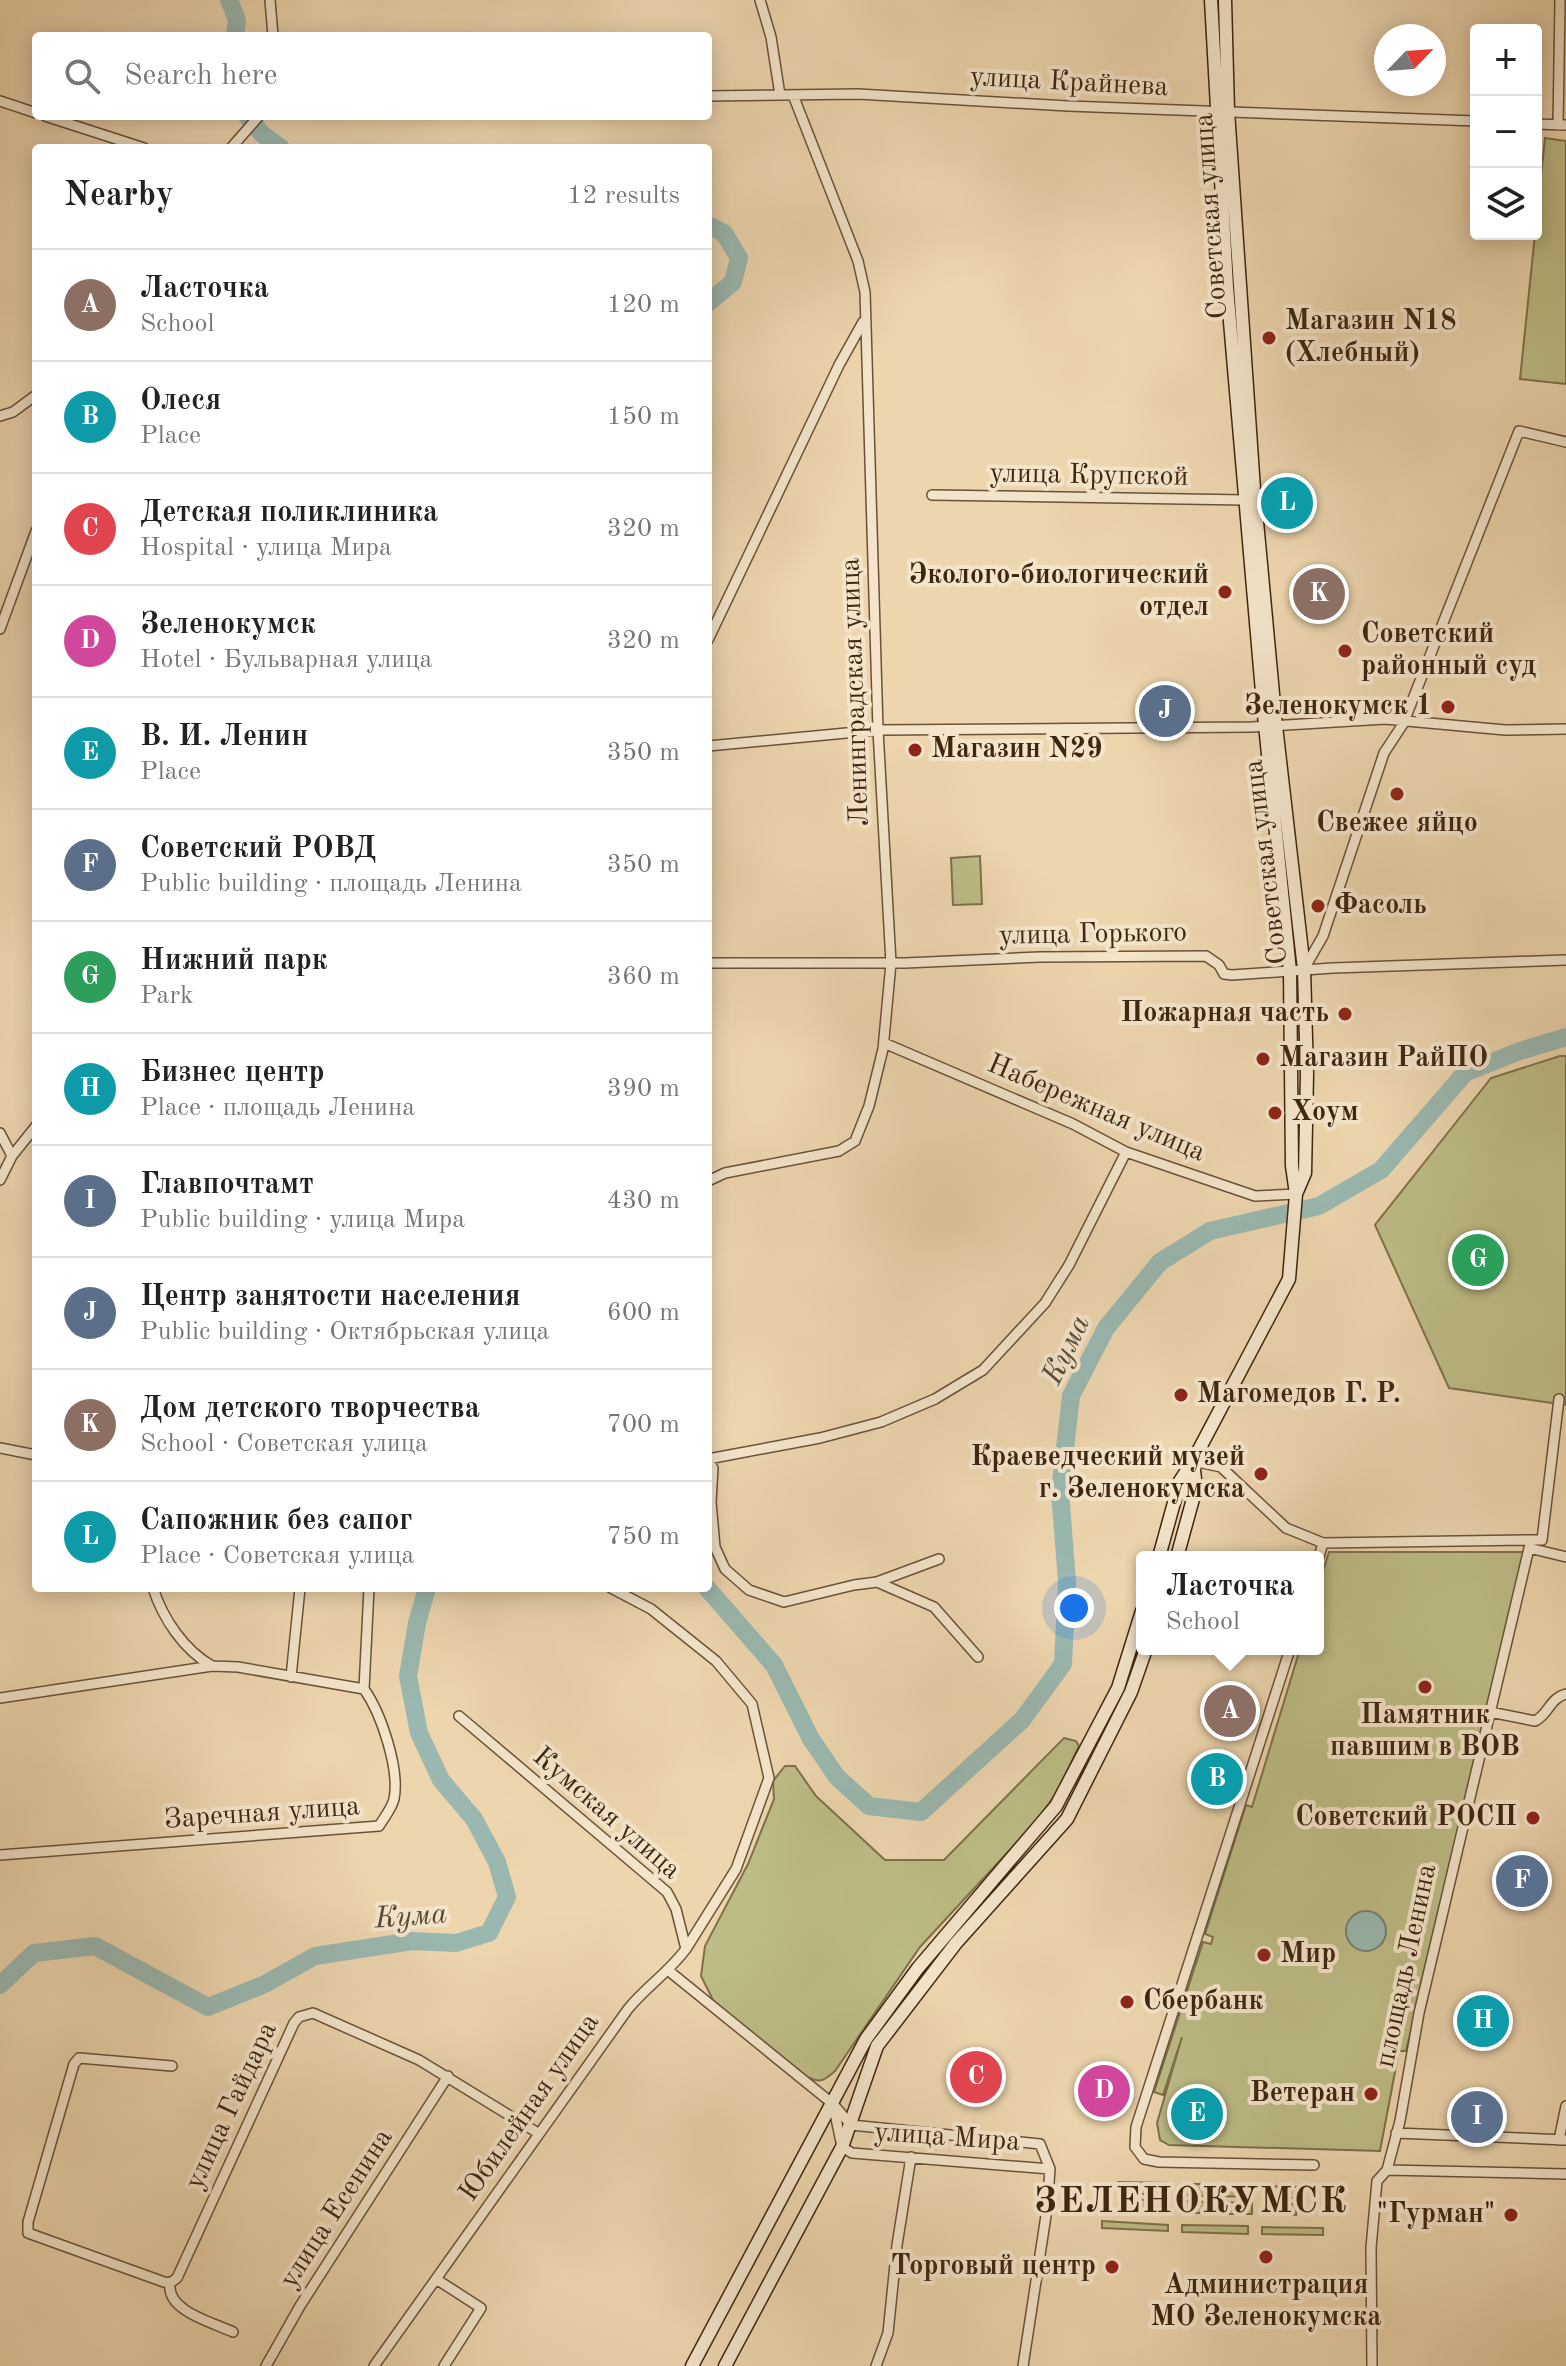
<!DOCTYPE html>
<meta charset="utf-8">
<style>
body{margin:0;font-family:"Old Standard TT",serif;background:#f2f2f2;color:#222}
.controls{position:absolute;right:24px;top:24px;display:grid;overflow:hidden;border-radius:8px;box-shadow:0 4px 20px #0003}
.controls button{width:72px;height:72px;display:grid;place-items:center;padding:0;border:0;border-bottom:2px solid #e0e0e0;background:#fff;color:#222;font:40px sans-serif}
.compass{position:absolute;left:1374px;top:24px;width:72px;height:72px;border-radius:50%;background:#fff;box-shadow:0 4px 20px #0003;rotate:65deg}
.you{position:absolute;left:1074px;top:1608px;width:28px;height:28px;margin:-20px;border:6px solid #fff;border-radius:50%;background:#1a73e8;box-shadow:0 0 0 12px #1a73e833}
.badge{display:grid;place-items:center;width:52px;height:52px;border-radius:50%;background:#8f2418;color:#fff;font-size:26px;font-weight:700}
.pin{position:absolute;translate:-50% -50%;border:4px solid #fff;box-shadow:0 2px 8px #0006}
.popup{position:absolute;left:1136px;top:1551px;width:188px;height:104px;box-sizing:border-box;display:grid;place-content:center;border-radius:8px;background:#fff;filter:drop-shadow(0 2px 6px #0005);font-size:26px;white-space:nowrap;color:#767676}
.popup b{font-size:30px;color:#222}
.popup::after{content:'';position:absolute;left:50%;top:100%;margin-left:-16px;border:16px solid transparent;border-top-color:#fff}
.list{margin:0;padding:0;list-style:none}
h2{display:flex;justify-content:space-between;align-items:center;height:104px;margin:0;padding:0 32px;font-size:34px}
h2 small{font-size:26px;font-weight:400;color:#767676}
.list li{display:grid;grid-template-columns:52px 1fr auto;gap:24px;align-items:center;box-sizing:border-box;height:112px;padding:0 32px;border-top:2px solid #e0e0e0}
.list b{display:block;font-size:30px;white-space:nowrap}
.list p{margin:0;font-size:26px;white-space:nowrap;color:#767676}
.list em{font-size:26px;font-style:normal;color:#767676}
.icon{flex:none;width:44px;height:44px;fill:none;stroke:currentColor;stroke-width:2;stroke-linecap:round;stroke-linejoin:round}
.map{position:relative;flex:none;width:1566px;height:2366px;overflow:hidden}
.search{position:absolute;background:#fff;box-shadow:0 4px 20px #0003;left:32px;top:32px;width:680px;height:88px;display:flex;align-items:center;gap:20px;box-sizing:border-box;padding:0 28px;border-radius:8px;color:#767676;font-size:30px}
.panel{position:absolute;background:#fff;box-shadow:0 4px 20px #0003;left:32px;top:144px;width:680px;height:1448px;border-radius:8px}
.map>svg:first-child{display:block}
</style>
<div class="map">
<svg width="1566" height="2366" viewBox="0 0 1566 2366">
<rect width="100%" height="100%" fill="#edd5ae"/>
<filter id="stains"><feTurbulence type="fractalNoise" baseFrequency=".0025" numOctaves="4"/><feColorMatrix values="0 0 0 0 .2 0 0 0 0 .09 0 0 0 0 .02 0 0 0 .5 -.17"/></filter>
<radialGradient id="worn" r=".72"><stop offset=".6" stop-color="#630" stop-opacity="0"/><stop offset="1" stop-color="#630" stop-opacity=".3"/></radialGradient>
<path fill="#bdbc86" stroke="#7e714b" stroke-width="2" d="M1545,138L1566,141V384L1520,379Z
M980,856L982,904L953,905L951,858Z
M1560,1056H1566V1405L1449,1388L1375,1225L1491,1078Z
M1329,1552H1526L1406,2051H1399L1380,2151L1169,2145L1160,2140L1157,2123L1182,2037L1163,2095L1154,2092L1203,1942L1211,1944L1213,1937L1205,1934L1246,1805L1252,1807L1300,1649H1318V1587Z
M1064,1738L1076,1741L1079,1746L1056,1794L1031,1827L920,1947L835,2071C822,2083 818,2083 803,2075L726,2014L713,2000L701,1976L705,1946L748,1864L774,1799L773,1781L785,1766H795L816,1796L885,1860H944Z
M1118,2182L1170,2183L1169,2195L1118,2193Z
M1185,2184H1207V2196L1185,2195Z
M1218,2185H1252V2197L1218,2196Z
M1263,2186L1297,2187V2198H1263Z
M1118,2199L1170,2201V2212L1118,2211Z
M1185,2201L1207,2202V2213H1184Z
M1218,2202L1252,2203V2214H1218Z
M1263,2203L1297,2204L1296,2215H1263Z
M1102,2221L1168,2225V2231L1102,2228Z
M1182,2225L1248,2226V2234L1182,2232Z
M1262,2227L1323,2228V2235L1262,2234Z"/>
<path fill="#9ab8b0" stroke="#767e70" stroke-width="2" d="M1346 1931a20 20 0 1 1 40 0a20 20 0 1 1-40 0Z"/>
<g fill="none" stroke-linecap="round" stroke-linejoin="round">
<path stroke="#9ab8b0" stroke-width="18" d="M229,0L237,20L235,36
M247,116L262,134L281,148
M708,225L724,233L739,258L733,282L708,303
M707,1588L774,1665L811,1739L837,1777L869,1806L921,1812L1022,1720L1063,1664L1067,1581L1060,1492L1071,1396L1106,1328L1160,1262L1210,1231L1319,1206L1381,1170L1465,1073L1520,1051L1566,1037
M0,1985L34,1953L95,1946L208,2007L265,1984L315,1956L412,1941L456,1943L489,1933L507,1897L497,1862L474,1819L441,1780L419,1733L408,1676L417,1623L427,1588"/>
<g stroke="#6a5238" stroke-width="12">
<path id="street" d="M270,0L273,36
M760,0L771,37L780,95
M708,96L858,94L1068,106L1476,121
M0,101L36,113
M45,116L144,148
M1536,124L1566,125
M1558,125L1560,0
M231,148L259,116
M0,416L13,412L36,395
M932,495L1245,500
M0,629L36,531
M708,640L839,365L863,322
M708,746L878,730L1252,727L1385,719L1505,730L1566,729
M708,963H905L1040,957L1206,956L1219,965L1224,974L1232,975L1333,968L1566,960
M1304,969L1323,936L1384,753L1403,724L1519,431L1566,442
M884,1043L1073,1124L1126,1152L1255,1196L1296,1194
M0,1133L12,1156
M0,1180L12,1156L36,1126
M708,1181L725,1173L839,1151L855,1141L869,1106L883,1049L891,963L878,730L865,292L858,261L793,95
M0,1448L36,1455
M708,1459L820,1438L881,1422L935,1399L983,1370L1045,1303L1069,1265L1126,1152
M1193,1461L1221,1467L1286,1528L1323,1543L1531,1540
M708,1462L713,1468L711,1502L715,1547L725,1569L749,1590L784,1602L854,1585L877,1582L934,1607L978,1657
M1529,1548L1566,1557
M1318,1560L1323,1543
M877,1582L939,1559
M153,1588C163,1619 184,1650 212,1666
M1290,1649L1136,2127L1135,2147L1144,2159L1159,2162L1314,2165
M291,1677L300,1588
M364,1689L369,1588
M0,1698L212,1666L238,1667L364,1689
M1490,1712L1535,1721C1548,1715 1550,1698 1566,1694
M459,1716L667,1892L676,1909L686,1949L736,1869L769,1778L752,1704L716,1661L651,1609L611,1588
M0,1855L379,1826C384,1818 392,1808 394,1799C400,1769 381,1713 364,1689
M669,1971L833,2104L851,2125L1040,2144L1050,2169L1047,2209L1023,2366
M172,2066L79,2058L74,2064L28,2222V2233L164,2282L170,2283L177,2278L294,2023L299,2017L313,2013L419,2060L538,2133
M833,2104L842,2147L852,2153L1050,2169
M1396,2133L1566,2140
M1559,2140L1566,2106
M1387,2170L1566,2174
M436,2279L481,2308L444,2366
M170,2283C166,2311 212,2322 233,2332
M266,2366L300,2306L448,2076
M374,2366L628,2009C647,1986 668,1973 686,1949
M876,2366L888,2333L897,2245L911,2157
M1372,2366L1371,2248L1377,2181L1387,2170L1400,2121L1419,2013L1531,1540H1542L1559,1399"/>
</g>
<g stroke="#3f2610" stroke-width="15">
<path id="secondary" d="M1225,0L1228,111L1254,489L1276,726L1304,969L1307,1074L1305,1173L1296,1194
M1159,1557L1180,1481L1193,1461L1289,1279L1296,1194L1292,1166L1290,971L1264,715L1227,287L1211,0
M1177,1557L1196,1488L1193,1461
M692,2366L866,2039L918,1968L1056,1806L1118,1688L1142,1611
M725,2366L842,2147L877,2046L956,1943L1067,1819L1131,1692L1146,1649"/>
</g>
<use href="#street" stroke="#f3e4ca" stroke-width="9"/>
<use href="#secondary" stroke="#f3e4ca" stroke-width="12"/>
</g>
<g fill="#8f2418" stroke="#f3e4ca" stroke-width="3">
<circle cx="1269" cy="338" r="8"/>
<circle cx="1225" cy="592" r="8"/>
<circle cx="1345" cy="651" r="8"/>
<circle cx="1448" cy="707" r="8"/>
<circle cx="915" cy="750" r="8"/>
<circle cx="1397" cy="794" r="8"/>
<circle cx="1318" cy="906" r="8"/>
<circle cx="1345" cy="1014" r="8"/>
<circle cx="1263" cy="1059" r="8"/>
<circle cx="1275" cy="1113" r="8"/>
<circle cx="1181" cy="1395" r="8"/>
<circle cx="1261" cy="1474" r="8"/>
<circle cx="1425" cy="1687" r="8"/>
<circle cx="1533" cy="1818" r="8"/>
<circle cx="1264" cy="1955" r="8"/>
<circle cx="1127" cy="2002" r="8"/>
<circle cx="1371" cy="2094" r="8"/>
<circle cx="1511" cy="2215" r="8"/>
<circle cx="1266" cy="2257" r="8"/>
<circle cx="1112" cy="2267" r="8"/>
</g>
<g text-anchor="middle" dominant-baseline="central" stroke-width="8" stroke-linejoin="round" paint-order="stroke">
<g font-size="28" fill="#3f2610" stroke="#f3e4ca">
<text transform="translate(1069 83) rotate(3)">улица Крайнева</text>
<text transform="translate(1212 216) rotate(-94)">Советская улица</text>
<text transform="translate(1089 476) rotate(1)">улица Крупской</text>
<text transform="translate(856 692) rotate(-92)">Ленинградская улица</text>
<text transform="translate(1267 862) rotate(-97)">Советская улица</text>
<text transform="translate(1093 935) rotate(-1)">улица Горького</text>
<text transform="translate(1096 1109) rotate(23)">Набережная улица</text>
<text transform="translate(262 1814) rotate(-4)">Заречная улица</text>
<text transform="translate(606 1814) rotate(41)">Кумская улица</text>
<text transform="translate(1407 1966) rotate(-78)">площадь Ленина</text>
<text transform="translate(232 2106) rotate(-65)">улица Гайдара</text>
<text transform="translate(530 2108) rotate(-55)">Юбилейная улица</text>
<text transform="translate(947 2138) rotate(4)">улица Мира</text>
<text transform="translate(337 2209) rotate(-57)">улица Есенина</text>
</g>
<g font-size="28" font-weight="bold" fill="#3f2610" stroke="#f3e4ca" text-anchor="start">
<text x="1285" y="322">Магазин N18<tspan x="1285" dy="32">(Хлебный)</tspan></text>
<text x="1209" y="576" text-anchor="end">Эколого-биологический<tspan x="1209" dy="32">отдел</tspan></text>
<text x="1361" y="635">Советский<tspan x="1361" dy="32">районный суд</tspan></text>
<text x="1432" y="707" text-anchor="end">Зеленокумск 1</text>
<text x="931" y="750">Магазин N29</text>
<text x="1397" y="824" text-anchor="middle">Свежее яйцо</text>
<text x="1334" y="906">Фасоль</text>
<text x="1329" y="1014" text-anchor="end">Пожарная часть</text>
<text x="1279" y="1059">Магазин РайПО</text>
<text x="1291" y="1113">Хоум</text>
<text x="1197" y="1395">Магомедов Г. Р.</text>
<text x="1245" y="1458" text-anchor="end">Краеведческий музей<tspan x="1245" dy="32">г. Зеленокумска</tspan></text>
<text x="1425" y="1716" text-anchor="middle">Памятник<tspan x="1425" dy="32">павшим в ВОВ</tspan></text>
<text x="1517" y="1818" text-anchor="end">Советский РОСП</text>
<text x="1280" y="1955">Мир</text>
<text x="1143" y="2002">Сбербанк</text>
<text x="1355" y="2094" text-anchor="end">Ветеран</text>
<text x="1495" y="2215" text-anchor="end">"Гурман"</text>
<text x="1096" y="2267" text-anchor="end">Торговый центр</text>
<text x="1266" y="2286" text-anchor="middle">Администрация<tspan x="1266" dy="32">МО Зеленокумска</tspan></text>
</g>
<g font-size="30" font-style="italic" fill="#564a38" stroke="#f3e4ca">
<text transform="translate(1067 1350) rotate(-64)">Кума</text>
<text transform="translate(411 1917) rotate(-4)">Кума</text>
</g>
<g font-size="36" font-weight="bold" letter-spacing="2" fill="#3f2610" stroke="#f3e4ca">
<text x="1191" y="2203">ЗЕЛЕНОКУМСК</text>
</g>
</g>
<rect width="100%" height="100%" filter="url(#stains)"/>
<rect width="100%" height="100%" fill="url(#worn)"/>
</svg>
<div class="controls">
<button>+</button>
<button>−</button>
<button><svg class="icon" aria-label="layers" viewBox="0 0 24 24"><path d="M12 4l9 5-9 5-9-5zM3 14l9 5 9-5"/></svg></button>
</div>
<svg class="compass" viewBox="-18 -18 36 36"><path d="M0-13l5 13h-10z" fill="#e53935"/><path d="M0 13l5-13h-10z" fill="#767676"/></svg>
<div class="you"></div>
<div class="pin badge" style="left:1230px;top:1711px;background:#8d6e63">A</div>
<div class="popup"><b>Ласточка</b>School</div>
<div class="pin badge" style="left:1217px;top:1779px;background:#0f9aa8">B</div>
<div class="pin badge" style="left:976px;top:2077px;background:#e0444e">C</div>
<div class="pin badge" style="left:1104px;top:2091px;background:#d1479c">D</div>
<div class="pin badge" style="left:1197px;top:2114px;background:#0f9aa8">E</div>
<div class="pin badge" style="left:1522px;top:1881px;background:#5c6f8a">F</div>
<div class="pin badge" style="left:1478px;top:1260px;background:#2e9e5b">G</div>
<div class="pin badge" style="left:1483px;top:2021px;background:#0f9aa8">H</div>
<div class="pin badge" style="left:1477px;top:2117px;background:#5c6f8a">I</div>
<div class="pin badge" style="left:1165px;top:711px;background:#5c6f8a">J</div>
<div class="pin badge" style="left:1319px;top:594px;background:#8d6e63">K</div>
<div class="pin badge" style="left:1287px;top:503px;background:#0f9aa8">L</div>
<div class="search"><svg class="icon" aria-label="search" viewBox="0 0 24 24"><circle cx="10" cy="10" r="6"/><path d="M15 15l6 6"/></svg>Search here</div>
<section class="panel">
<h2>Nearby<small>12 results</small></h2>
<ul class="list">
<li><span class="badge" style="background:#8d6e63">A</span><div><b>Ласточка</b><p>School</p></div><em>120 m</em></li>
<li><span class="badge" style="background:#0f9aa8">B</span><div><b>Олеся</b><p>Place</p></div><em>150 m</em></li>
<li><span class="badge" style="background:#e0444e">C</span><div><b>Детская поликлиника</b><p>Hospital · улица Мира</p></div><em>320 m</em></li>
<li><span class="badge" style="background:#d1479c">D</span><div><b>Зеленокумск</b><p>Hotel · Бульварная улица</p></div><em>320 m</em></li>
<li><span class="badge" style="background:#0f9aa8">E</span><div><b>В. И. Ленин</b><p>Place</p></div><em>350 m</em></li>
<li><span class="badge" style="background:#5c6f8a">F</span><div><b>Советский РОВД</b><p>Public building · площадь Ленина</p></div><em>350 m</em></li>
<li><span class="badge" style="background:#2e9e5b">G</span><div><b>Нижний парк</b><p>Park</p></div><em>360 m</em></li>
<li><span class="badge" style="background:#0f9aa8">H</span><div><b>Бизнес центр</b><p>Place · площадь Ленина</p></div><em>390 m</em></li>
<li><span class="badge" style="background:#5c6f8a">I</span><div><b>Главпочтамт</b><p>Public building · улица Мира</p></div><em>430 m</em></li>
<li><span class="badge" style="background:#5c6f8a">J</span><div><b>Центр занятости населения</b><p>Public building · Октябрьская улица</p></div><em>600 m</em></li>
<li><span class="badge" style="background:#8d6e63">K</span><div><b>Дом детского творчества</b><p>School · Советская улица</p></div><em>700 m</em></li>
<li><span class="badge" style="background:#0f9aa8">L</span><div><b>Сапожник без сапог</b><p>Place · Советская улица</p></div><em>750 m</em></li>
</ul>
</section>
</div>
